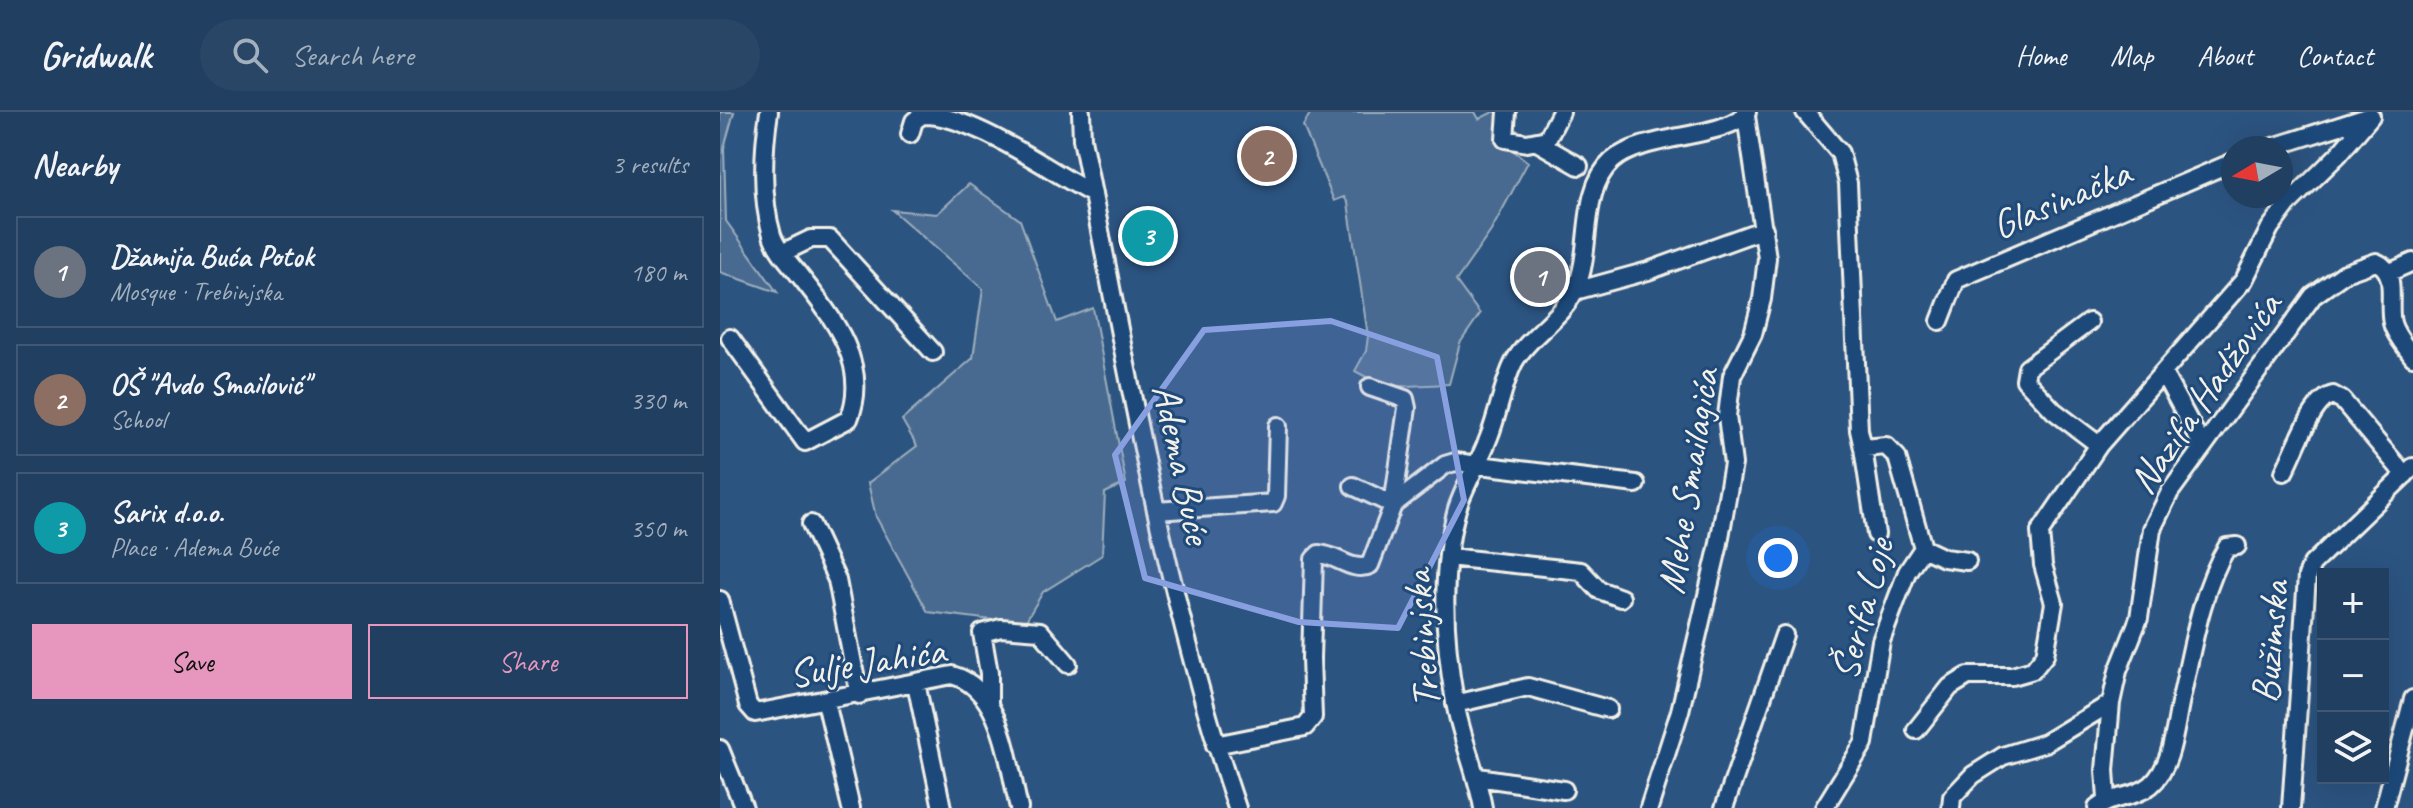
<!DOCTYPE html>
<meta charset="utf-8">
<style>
body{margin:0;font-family:Caveat,sans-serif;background:#294667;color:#f1f3f6}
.controls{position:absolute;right:24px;bottom:24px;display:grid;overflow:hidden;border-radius:0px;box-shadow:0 8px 32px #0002}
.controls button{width:72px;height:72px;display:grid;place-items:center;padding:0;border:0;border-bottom:2px solid #3e5876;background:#213f61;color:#f1f3f6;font:40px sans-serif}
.compass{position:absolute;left:1501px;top:24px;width:72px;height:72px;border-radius:50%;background:#213f61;box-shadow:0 8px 32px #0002;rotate:260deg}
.you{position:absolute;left:1058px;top:446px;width:28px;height:28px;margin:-20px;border:6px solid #fff;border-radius:50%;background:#1a73e8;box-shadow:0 0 0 12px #1a73e833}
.badge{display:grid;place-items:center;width:52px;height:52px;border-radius:50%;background:#e797bd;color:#fff;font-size:26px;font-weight:700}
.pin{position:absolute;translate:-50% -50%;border:4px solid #fff;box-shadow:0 2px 8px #0006}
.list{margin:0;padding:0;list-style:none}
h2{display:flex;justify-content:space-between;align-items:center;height:104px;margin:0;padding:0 32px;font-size:34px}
h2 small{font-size:26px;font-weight:400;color:#a2afbd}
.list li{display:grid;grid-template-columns:52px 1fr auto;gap:24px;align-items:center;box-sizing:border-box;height:112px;margin:0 16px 16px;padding:0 16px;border:2px solid #3e5876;border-radius:0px}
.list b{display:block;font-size:30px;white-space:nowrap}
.list p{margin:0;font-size:26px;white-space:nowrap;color:#a2afbd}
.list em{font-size:26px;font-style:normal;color:#a2afbd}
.actions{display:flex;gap:16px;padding:24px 32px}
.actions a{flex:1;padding:18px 0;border:2px solid #e797bd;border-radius:0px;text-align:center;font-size:28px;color:#e797bd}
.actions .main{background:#e797bd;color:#111}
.icon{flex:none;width:44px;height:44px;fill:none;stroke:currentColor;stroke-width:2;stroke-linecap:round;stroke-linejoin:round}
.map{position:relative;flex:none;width:1693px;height:696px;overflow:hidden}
header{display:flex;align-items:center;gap:48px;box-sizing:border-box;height:112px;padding:0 40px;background:#213f61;border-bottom:2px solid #3e5876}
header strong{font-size:38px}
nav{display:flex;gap:44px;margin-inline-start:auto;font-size:28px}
.search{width:560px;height:72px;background:#294667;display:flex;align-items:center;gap:20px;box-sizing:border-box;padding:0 28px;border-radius:44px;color:#a2afbd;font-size:30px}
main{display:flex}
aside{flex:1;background:#213f61}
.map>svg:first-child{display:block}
</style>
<header>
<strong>Gridwalk</strong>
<div class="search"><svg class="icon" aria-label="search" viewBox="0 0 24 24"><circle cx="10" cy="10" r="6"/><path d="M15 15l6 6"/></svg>Search here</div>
<nav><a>Home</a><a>Map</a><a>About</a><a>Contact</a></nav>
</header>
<main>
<aside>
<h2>Nearby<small>3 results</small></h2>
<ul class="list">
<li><span class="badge" style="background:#6b7280">1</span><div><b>Džamija Buća Potok</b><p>Mosque · Trebinjska</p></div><em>180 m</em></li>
<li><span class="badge" style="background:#8d6e63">2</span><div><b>OŠ &quot;Avdo Smailović&quot;</b><p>School</p></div><em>330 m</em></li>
<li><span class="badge" style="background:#0f9aa8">3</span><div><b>Sarix d.o.o.</b><p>Place · Adema Buće</p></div><em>350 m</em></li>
</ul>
<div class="actions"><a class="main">Save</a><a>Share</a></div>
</aside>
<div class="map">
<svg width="1693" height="696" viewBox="0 0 1693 696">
<rect width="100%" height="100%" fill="#2c5481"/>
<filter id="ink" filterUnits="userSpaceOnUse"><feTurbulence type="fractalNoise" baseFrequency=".0125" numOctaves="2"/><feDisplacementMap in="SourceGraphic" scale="16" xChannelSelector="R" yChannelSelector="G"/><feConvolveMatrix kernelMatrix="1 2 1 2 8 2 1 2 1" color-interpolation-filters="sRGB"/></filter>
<g filter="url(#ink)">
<path fill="#496b90" stroke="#9eaebc" stroke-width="2" d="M0,0H14L4,36L6,109L57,180L0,160Z
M591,0H755L759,7L773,0H787L781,29L808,50L771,119L736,169L760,202L740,231L729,272L665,275L635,259L646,239L648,224L628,91L624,85L614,89L583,14Z
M249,72L300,108L337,210L373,196L406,371L385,381L382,443L323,480L304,512L208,500L156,405L148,371L197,334L182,308L253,246L263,177L172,98L217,102Z"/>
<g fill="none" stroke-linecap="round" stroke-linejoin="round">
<g stroke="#f4f1e8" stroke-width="22">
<path id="minor" d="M361,0L362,27C407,251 443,479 517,696
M787,0L785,27L807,31L827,27L841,0
M1085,0L1120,41L1128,71L1139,318L1143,336L1166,334L1177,345L1203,436L1187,460L1161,529L1144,631L1104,696
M190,22L194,9L202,3C251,1 329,59 373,82
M817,30L859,54
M1550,36L1651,4
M62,141L91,127H110L213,240
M1668,161L1693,150
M855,179L928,159L1044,117
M1220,209L1236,168L1513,50
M1369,210L1307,256L1305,268L1334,299L1379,333
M10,226L85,330L129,307C152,250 109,201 76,159C67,148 56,136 52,123C41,86 43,38 49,0
M1443,261L1482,333
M1143,336L1156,422
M1564,360C1575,340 1592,287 1613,283L1622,288L1685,363
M633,374L673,393
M673,393L725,353L735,350L916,372
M436,399L553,391L556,384L558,314
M91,412L117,468L139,583
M1203,436L1224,446L1247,449
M728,445L861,459L879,478L901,486
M0,488L28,593L35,601L232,563C283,577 288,652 299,696
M196,571L222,696
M106,590L131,696
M269,591V561L262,521L281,516L320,519L348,552
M735,592L808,575L888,597
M1196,618L1230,575L1248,564H1292L1313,558L1325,543L1334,491L1323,453L1320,420L1379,333L1524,168L1550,116L1568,92L1619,42L1651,4
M495,633L585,615L593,605L591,546L594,447L599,442C617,443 633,461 650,453L673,393L687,296L685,287L650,275
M0,637L24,696
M758,665L844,678
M1387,687L1385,658L1391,591L1398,559L1419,506L1432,417L1450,380L1593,184L1625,161L1656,150C1679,159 1667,191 1672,211C1675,223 1686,235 1693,245
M763,696C757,660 741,626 735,590C724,529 720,458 737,397C745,372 760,349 769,325C779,300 782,274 794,250C810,222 843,206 856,176C873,138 859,79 892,49C923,21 1007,27 1027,0
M929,696L960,599L998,436L1013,352L1007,304L1012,264L1033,222L1042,187L1047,146L1026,4
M1004,696L1064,523
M1231,696L1232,685L1253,663L1283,644L1325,631L1391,591
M1377,696C1392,683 1414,687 1431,673C1453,654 1455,612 1461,587C1472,538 1481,478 1507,435L1517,434
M1571,696L1587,464L1592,452L1693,355
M1664,696L1693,587"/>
</g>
<use href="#minor" stroke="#1f4a7a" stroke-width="16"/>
</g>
</g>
<path fill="#88a0e0" fill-opacity="0.2" stroke="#88a0e0" stroke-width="6" stroke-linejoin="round" d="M611,209L717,245L744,388L678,516L579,510L425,466L395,343L484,218Z"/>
<g text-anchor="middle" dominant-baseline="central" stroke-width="6" stroke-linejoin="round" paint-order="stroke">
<g font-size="40" fill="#f4f1e8" stroke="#1f4a7a">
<text transform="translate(1341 87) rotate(-23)">Glasinačka</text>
<text transform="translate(1485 281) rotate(-55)">Nazifa Hadžovića</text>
<text transform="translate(462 352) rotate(78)">Adema Buće</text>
<text transform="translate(968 369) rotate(-81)">Mehe Smailagića</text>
<text transform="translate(1142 497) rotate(-75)">Šerifa Loje</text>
<text transform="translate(702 527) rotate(-94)">Trebinjska</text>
<text transform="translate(1550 530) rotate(-85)">Bužimska</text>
<text transform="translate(147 550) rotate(-9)">Sulje Jahića</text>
</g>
</g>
</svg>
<div class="controls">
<button>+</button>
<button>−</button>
<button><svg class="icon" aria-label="layers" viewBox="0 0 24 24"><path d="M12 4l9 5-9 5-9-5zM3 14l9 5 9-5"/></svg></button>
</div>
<svg class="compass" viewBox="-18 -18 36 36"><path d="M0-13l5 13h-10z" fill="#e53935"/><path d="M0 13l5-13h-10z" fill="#a2afbd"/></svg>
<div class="you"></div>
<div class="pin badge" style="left:820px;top:165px;background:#6b7280">1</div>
<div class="pin badge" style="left:547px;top:44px;background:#8d6e63">2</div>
<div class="pin badge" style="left:428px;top:124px;background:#0f9aa8">3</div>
</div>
</main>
